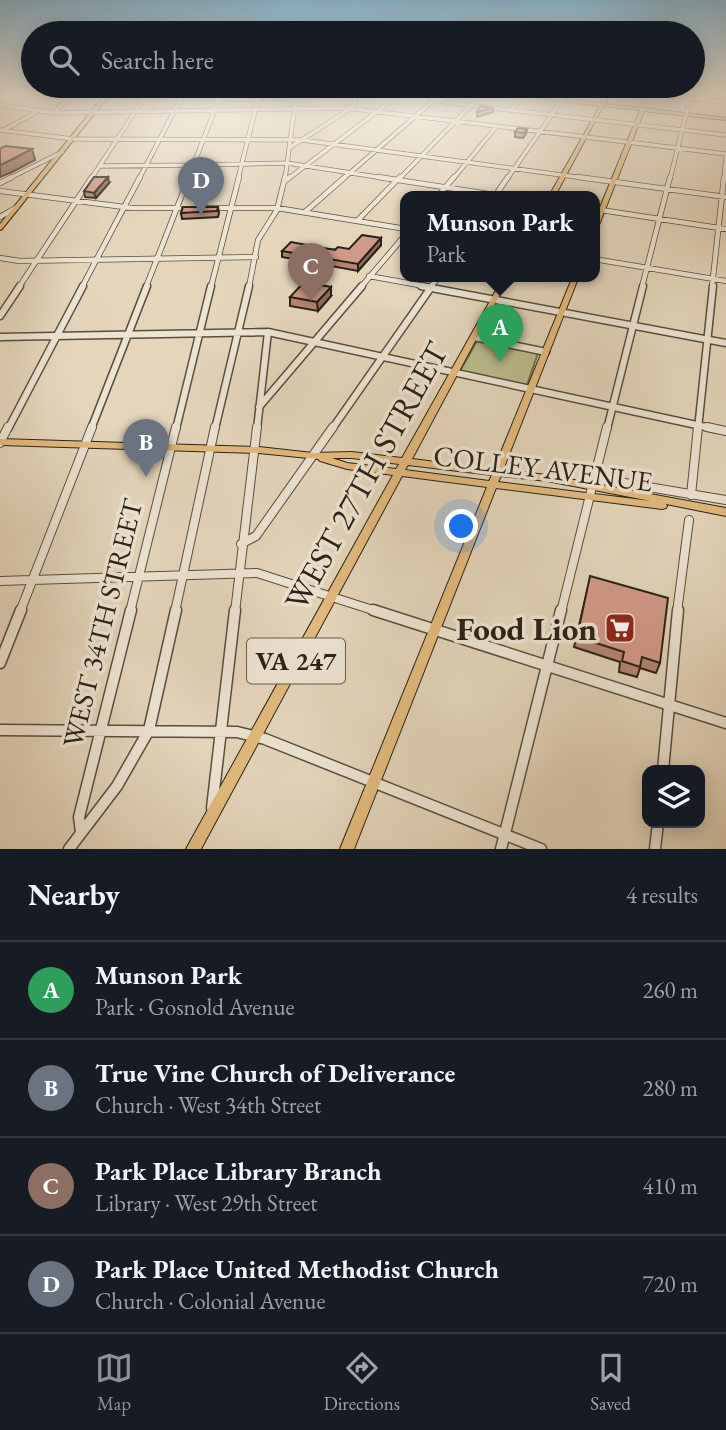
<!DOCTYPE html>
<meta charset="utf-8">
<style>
body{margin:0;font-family:"EB Garamond",serif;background:#242831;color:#f1f3f6}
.controls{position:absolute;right:21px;bottom:21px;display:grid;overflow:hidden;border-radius:14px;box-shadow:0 4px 18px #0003}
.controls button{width:63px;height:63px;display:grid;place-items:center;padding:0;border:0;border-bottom:2px solid #363941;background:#171b24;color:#f1f3f6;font:35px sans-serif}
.you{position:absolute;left:462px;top:527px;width:24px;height:24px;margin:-18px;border:5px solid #fff;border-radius:50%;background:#1a73e8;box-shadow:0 0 0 10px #1a73e833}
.badge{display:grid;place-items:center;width:46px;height:46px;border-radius:50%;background:#8c9099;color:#fff;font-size:23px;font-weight:700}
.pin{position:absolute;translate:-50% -58px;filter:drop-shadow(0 2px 4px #0008)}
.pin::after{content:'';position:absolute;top:37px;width:24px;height:21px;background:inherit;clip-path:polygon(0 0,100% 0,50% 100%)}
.popup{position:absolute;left:400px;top:191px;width:200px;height:91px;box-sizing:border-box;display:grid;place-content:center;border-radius:14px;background:#171b24;filter:drop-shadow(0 2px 5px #0005);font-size:23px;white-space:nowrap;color:#9ea1a6}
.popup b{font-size:26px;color:#f1f3f6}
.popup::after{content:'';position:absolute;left:50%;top:100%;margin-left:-14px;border:14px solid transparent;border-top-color:#171b24}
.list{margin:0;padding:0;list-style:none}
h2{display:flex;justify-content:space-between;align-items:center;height:91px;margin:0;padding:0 28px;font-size:30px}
h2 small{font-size:23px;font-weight:400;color:#9ea1a6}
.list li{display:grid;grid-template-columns:46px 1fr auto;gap:21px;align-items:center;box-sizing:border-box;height:98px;padding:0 28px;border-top:2px solid #363941}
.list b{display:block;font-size:26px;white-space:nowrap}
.list p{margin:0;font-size:23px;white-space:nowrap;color:#9ea1a6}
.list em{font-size:23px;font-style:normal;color:#9ea1a6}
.icon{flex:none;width:38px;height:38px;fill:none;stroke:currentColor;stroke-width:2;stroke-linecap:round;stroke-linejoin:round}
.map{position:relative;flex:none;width:726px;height:849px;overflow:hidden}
.search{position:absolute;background:#171b24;box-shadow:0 4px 18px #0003;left:21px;right:21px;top:21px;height:77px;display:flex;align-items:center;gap:18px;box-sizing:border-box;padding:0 24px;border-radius:38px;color:#9ea1a6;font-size:26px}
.sheet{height:483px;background:#171b24}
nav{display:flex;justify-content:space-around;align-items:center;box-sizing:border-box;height:98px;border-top:2px solid #363941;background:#171b24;font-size:19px;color:#9ea1a6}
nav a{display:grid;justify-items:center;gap:4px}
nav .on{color:#8c9099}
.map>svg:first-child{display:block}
</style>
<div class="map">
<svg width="726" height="849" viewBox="0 0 726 849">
<rect width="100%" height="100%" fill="#e4d5bb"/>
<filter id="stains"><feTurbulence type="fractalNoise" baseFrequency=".00286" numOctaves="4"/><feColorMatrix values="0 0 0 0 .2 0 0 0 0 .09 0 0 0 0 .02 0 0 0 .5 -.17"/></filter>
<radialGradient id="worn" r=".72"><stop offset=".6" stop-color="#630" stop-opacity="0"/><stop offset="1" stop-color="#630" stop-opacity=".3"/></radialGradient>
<path fill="#bbbb8c" stroke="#726e51" stroke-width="2" d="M108,94H342L247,98Z
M477,341L538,353L527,385L460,371Z"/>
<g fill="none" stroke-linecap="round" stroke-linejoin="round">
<g stroke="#584f3f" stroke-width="5">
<path id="minor-far4" d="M421,94L449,103L726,135
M648,94L726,102
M0,105L54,113L346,108L726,154
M5,105L26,94
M511,110L524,94
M54,113L68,98
M0,130L73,139L302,140L591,179
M4,130L35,113
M289,148L350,109L356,103L352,95
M194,165L287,163L390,179
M99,166L196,165
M8,179L62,152
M91,179L144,98
M139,179L181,98
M188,179L219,99
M238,179L258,99
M285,179L296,97
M288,179L395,98
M343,179L434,100
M399,179L482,94
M453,179L497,126
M507,179L566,94
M670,179L691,94
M724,179L726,155"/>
</g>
<g stroke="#584f3f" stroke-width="6">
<path id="minor-far3" d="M378,177L502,196
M578,177L726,197
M285,181L290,177
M0,183L12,177
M0,191L132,208H179
M438,196L454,177
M495,196L508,177
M208,208H277L406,229
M594,209L726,229
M305,212L345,177
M0,217L17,207
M357,221L400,177
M0,258L20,261L256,257
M594,259L726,281
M369,276L430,287
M19,287L92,177
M82,287L140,177
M146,287L189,177
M211,287L239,177
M249,287L258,240L277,210L285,177
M361,287L406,234
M431,287L439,276
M642,287L670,177
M712,287L724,177"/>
</g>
<g stroke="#584f3f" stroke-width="9">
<path id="minor-far2" d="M421,286L726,343
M0,316L20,286
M0,337L268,332L715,429
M474,337L546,352
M259,407L362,286
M8,429L83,286
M91,429L147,286
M176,429L211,286
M215,429L249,286
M257,429L268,332
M332,429L432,286
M607,429L643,286
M698,429L713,286"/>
</g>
<g stroke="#584f3f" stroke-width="10">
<path id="minor-far1" d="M707,427L726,431
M0,443L8,427
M595,478L726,500
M691,495L698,427
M241,544L256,536L333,427
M0,581L257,573L379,612
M20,612L92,427
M130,612L176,427
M175,612L215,427
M235,612L257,427
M561,612L607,427
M677,612L689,520"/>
</g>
<g stroke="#584f3f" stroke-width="13">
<path id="minor" d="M373,610L726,723
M0,663L21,610
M0,730L237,732L265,739L541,849
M663,770L678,610
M212,808L235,610
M81,833L79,817L131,610
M69,849L117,786L149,730L176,610
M501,849L561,610
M655,849L658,823"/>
</g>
<g stroke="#2a2216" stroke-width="2">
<path id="major" d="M9,94C88,94 166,99 245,99C302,99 359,94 416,94L246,101L107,98L2,229L0,230V224L102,98Z
M508,94H523L601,103L606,94H610L605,104L641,108L647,94H651L645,108L726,118V120L644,111L597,230L594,232V222L640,110L603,106L555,196H549L600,106Z
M504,276H510L412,459L494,469L573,276H579L503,470L547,475L726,508V516L666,504L667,506L666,508L662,509L496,488L354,849H340L487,487L402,476L201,849H186L393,475L347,469L320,461L318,459L259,453L0,445V439L259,447L313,453L352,452L402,458ZM332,458H352L399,464L396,469L347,463ZM408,465L492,475L489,481L405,470ZM501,476L547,481L651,501L498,482Z"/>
</g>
<use href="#minor-far4" stroke="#ede4d3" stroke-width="3.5"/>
<use href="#minor-far3" stroke="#ede4d3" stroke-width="4.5"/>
<use href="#minor-far2" stroke="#ede4d3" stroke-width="6"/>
<use href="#minor-far1" stroke="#ede4d3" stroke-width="8"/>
<use href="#minor" stroke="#ede4d3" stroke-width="10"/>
<use href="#major" fill="#e2ba7e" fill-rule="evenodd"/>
</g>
<path fill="#b48475" stroke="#2a2216" stroke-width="2" d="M527,129L526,134L523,138L515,137V132Z
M109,183L96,198L85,197L84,191Z
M218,207L219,213L218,217L182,219L181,213Z
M381,238V245L358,271L282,257V251L349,249Z
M331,296L318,311L290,306V297Z
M588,587L660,663L656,673L640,668L637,677L619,672L620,662L574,647Z"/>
<path fill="#926b5f" stroke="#2a2216" stroke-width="2" d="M493,108V112L477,117V112Z
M32,149L35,160L12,172L0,177V165Z
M108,177L109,183L96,198L94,193Z
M381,238V245L358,271V264Z
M331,287V296L318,311L317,302Z"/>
<path fill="#d19988" stroke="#2a2216" stroke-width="2" d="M480,106L493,108L477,112Z
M518,128L527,129L524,133L515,132Z
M5,146L32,149L9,161L0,165V149Z
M94,177H108L94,193L84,191Z
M183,207H218L217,211L181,213Z
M362,235L381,238L358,264L282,251L291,242L335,250L338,247L349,249Z
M304,282L331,287L317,302L290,297Z
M590,576L668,598L660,663L642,657L640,667L622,661L624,652L577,637Z"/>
<linearGradient id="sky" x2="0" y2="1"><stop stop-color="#87b6d1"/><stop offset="0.44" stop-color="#f3ece0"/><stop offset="1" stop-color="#f3ece0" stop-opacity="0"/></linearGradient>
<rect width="726" height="213" fill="url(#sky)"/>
<defs>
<g id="supermarket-square" transform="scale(1.575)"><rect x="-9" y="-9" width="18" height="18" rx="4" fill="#8f2418" stroke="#ede4d3"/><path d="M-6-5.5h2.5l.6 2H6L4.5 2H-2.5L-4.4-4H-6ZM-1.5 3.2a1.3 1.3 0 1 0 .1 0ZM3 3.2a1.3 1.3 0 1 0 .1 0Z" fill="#fff"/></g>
</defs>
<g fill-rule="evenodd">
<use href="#supermarket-square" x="620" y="628"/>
</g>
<g text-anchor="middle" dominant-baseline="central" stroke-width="7" stroke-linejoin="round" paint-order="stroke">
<rect fill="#ede4d3" stroke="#645c4f" stroke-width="2" x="247" y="638.5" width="98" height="45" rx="5"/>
<g font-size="26" font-weight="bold" fill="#2a2216">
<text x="296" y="661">VA 247</text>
</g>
<g font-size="28" fill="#2a2216" stroke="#ede4d3">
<text transform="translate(543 468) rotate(7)">COLLEY AVENUE</text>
<text transform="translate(102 623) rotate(-76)">WEST 34TH STREET</text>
</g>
<g font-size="33" fill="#2a2216" stroke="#ede4d3">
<text transform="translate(366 476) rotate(-61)">WEST 27TH STREET</text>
</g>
<g font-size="33" font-weight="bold" fill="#2a2216" stroke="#ede4d3" text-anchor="end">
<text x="597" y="628">Food Lion</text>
</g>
</g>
<rect width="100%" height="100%" filter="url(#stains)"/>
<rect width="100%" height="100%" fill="url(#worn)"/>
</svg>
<div class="controls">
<button><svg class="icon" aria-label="layers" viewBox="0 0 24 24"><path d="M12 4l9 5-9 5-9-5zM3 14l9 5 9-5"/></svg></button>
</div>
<div class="you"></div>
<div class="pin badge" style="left:500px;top:362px;background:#2e9e5b">A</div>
<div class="popup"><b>Munson Park</b>Park</div>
<div class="pin badge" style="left:146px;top:477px;background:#6b7280">B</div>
<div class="pin badge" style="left:311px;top:301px;background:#8d6e63">C</div>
<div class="pin badge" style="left:201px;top:215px;background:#6b7280">D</div>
<div class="search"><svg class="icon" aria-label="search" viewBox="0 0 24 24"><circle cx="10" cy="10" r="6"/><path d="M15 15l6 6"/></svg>Search here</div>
</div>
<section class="sheet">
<h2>Nearby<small>4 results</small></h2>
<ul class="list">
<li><span class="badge" style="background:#2e9e5b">A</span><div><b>Munson Park</b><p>Park · Gosnold Avenue</p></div><em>260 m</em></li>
<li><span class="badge" style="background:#6b7280">B</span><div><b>True Vine Church of Deliverance</b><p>Church · West 34th Street</p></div><em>280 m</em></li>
<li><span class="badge" style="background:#8d6e63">C</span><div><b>Park Place Library Branch</b><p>Library · West 29th Street</p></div><em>410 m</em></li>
<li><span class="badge" style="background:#6b7280">D</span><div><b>Park Place United Methodist Church</b><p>Church · Colonial Avenue</p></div><em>720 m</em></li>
</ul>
</section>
<nav>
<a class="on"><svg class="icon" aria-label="map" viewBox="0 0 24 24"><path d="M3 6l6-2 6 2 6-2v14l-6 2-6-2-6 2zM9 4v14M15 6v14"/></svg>Map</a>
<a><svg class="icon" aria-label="directions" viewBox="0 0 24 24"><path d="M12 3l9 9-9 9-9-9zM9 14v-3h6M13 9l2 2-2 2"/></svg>Directions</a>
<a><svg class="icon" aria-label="saved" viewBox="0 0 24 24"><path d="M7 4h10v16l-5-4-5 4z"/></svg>Saved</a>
</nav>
